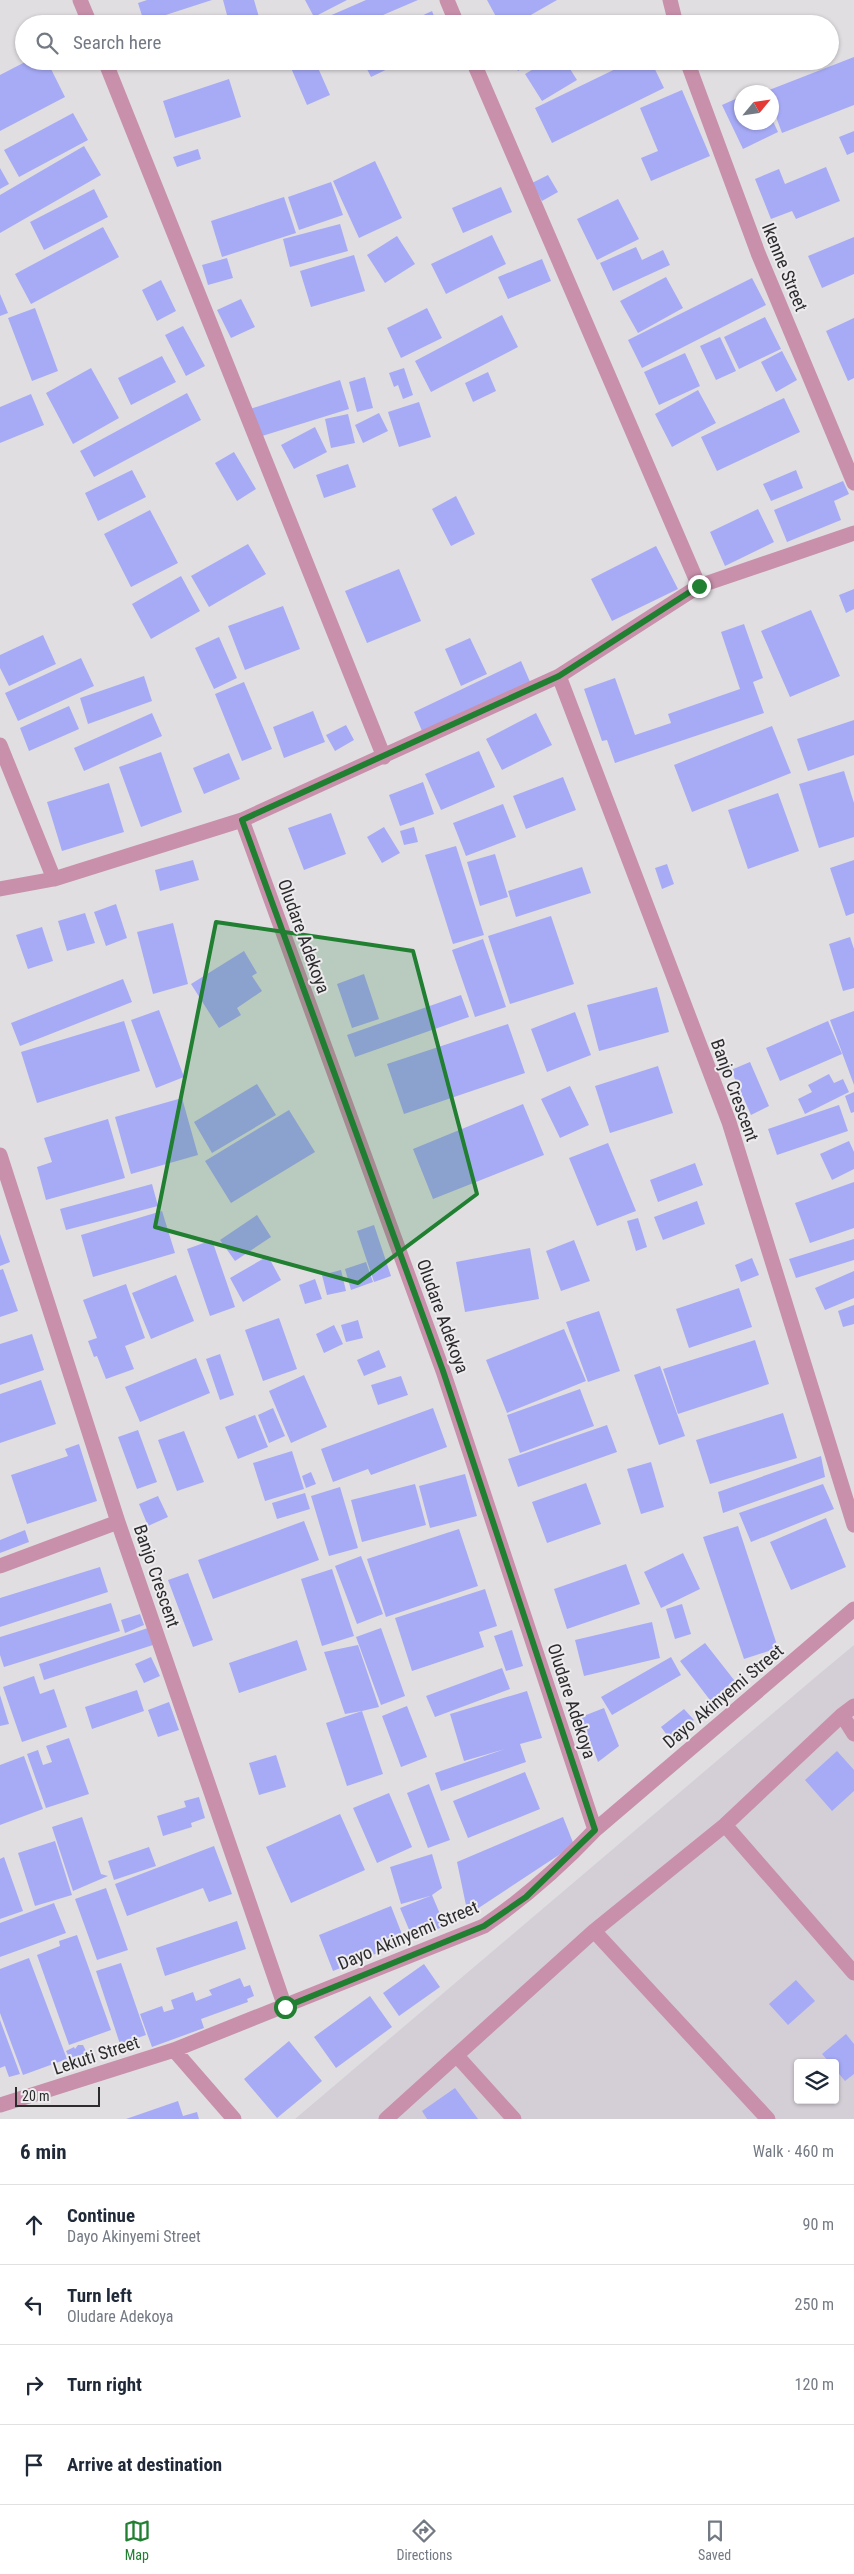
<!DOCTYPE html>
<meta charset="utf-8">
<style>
body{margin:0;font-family:"Roboto Condensed",sans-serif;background:#f2f2f3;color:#1f2937}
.controls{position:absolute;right:15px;bottom:15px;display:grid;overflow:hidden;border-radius:5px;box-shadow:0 1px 4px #0004}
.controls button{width:45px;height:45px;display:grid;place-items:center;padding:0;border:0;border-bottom:1px solid #e0e1e3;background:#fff;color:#1f2937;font:25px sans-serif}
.compass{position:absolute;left:734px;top:85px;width:45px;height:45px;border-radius:50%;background:#fff;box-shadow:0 1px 4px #0004;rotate:61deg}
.scale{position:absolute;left:15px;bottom:12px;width:85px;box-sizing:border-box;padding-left:5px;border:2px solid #2d2c2d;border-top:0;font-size:14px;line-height:18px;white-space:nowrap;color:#2d2c2d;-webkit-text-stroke:4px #edebee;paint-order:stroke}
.stop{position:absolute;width:15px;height:15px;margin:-11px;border:4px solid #207f31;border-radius:50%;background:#fff}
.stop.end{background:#207f31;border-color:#fff;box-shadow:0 1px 5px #0008}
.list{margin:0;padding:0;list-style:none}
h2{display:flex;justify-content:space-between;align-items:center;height:65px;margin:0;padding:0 20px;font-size:21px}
h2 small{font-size:16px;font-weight:400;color:#747a83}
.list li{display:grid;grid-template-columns:32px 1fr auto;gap:15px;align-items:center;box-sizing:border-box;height:80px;padding:0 20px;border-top:1px solid #e0e1e3}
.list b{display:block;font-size:19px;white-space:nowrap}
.list p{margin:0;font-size:16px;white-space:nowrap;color:#747a83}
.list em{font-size:16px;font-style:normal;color:#747a83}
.icon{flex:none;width:28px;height:28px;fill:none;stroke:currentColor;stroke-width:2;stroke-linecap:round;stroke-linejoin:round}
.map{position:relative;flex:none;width:854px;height:2119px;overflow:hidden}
.search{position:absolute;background:#fff;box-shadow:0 1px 4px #0004;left:15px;right:15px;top:15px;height:55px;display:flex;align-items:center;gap:12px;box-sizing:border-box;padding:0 18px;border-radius:28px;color:#747a83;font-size:19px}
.sheet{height:385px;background:#fff}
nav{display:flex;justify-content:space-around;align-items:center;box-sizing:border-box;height:70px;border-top:1px solid #e0e1e3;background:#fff;font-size:14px;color:#747a83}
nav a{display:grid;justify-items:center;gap:2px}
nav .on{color:#207f31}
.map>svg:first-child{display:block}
</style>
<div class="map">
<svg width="854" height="2119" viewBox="0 0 854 2119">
<rect width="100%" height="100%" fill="#e0dee1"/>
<path fill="#d4ced7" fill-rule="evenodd" d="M854,1645V2119H295L818,1675ZM798,2063H835V2100H798Z"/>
<path fill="#a7abf6" d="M147,0H212L144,22L138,3Z
M223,0H254L261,24H201L227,15Z
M305,0H347L314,17Z
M366,0H418L362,24H311Z
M487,0H557L515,24H500Z
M432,11L437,24H419L417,18Z
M534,15L540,24H520Z
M854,57V105L782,133L772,106V92H764Z
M27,61H47L65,97L0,131V75Z
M288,61H315L330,95L307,105Z
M363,61H404L371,77Z
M512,61H535L518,71Z
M547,61H565L577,80L542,101L525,74Z
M632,61H651L664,88L552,143L535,108Z
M229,79L241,117L175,138L163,101Z
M682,90L710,156L651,181L641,158L658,151L640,108Z
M742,96V122H772V119L778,132L743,149L722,105Z
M73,113L88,140L19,177L4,150Z
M854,131V152L847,155L839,137Z
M84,146L101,175L0,233V195Z
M198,149L201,159L177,167L173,157Z
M375,161L402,218L359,238L333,181Z
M826,167L840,201L796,219L792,211L771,219L755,179L779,169L785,184Z
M0,168L9,184L0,189Z
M548,175L558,192L542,201L532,183Z
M331,182L343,215L299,230L288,197Z
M501,187L512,212L463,233L452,208Z
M94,189L108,217L44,250L30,222Z
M284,197L296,233L222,257L211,221Z
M618,199L639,239L597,260L577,219Z
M340,224L348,251L290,267L283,239Z
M103,227L119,257L31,304L15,274Z
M492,235L506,264L446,294L431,264Z
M397,236L415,264L385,283L367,255Z
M854,237V274L822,288L808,256Z
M636,247L642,260L663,250L670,265L613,291L600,263Z
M354,255L365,291L311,307L300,271Z
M227,258L233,278L208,285L202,265Z
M542,259L551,281L508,299L498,277Z
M666,277L683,308L638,333L620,301Z
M752,278L766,305L642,368L628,340Z
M161,280L176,311L157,321L142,290Z
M0,294L8,313L0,316Z
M241,299L255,327L231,338L217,310Z
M35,308L58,371L32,381L8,318Z
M427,308L442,338L401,358L387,328Z
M502,315L518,347L431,392L415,361Z
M765,317L781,349L739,369L724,337Z
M854,318V378L848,381L826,331Z
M183,326L205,366L186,376L165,335Z
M720,337L736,371L716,380L700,346Z
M782,351L797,380L776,392L761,362Z
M685,353L700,386L659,405L644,372Z
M162,356L176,382L131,405L118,378Z
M91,368L119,418L73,444L46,393Z
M404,368L413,395L403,399L398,385L394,387L389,373Z
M488,372L496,391L473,402L465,383Z
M365,377L373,408L357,412L349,382Z
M340,380L349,409L259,437L250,409Z
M698,390L716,423L672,447L655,414Z
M187,393L201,420L94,477L80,451Z
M31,394L44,425L0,443V407Z
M784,398L800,432L717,471L701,437Z
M419,402L431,437L399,447L388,412Z
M379,413L388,431L363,443L355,425Z
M348,414L355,443L331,448L325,419Z
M315,427L327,452L294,469L281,445Z
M234,452L256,489L237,501L215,463Z
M348,464L356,487L324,498L316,475Z
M132,470L146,497L98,521L85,493Z
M796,470L803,488L771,501L763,484Z
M843,481L849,494L834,501L841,520L787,542L774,510Z
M456,496L475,534L451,546L432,509Z
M758,509L774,542L725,566L710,532Z
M150,510L178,563L131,587L104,534Z
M248,544L266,574L209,607L191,576Z
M656,546L678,589L612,621L591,579Z
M399,569L421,621L367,643L345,591Z
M181,576L200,611L151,639L132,604Z
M854,589V609L846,613L839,595Z
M283,606L300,649L245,670L228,626Z
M811,610L840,676L790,697L761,631Z
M744,624L763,678L753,682L764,713L615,763L607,740L602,741L584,689L615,678L635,735L671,723L668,714L740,689L721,632Z
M43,635L56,664L9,686L0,668V655Z
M219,637L237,678L214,689L195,648Z
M470,638L487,674L461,686L445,649Z
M81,658L94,686L18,721L5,693Z
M521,661L531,684L422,731L414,712Z
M144,676L152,701L88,724L80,698Z
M244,682L272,749L242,761L215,694Z
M69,706L79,729L29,751L20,728Z
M313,711L325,742L284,758L273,727Z
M152,713L162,736L84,771L74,748Z
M536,713L552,745L502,770L486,739Z
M854,720V755L808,771L797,739Z
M346,725L354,740L335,751L326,735Z
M772,726L791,773L692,812L674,765Z
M479,751L495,787L441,810L425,774Z
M161,752L182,812L141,827L119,767Z
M229,753L240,779L204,794L193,768Z
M844,771L854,803V837L819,848L799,784Z
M563,777L576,810L526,829L513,796Z
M423,782L434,814L400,826L389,795Z
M109,783L124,832L62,851L47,802Z
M778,793L799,851L748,869L728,810Z
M503,804L516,837L466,856L453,823Z
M331,813L346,854L304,870L288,828Z
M384,827L400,853L382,863L367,837Z
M414,827L418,842L404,845L400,831Z
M456,846L484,935L453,944L425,855Z
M495,854L508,897L480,906L467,862Z
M193,860L199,880L160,891L155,870Z
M854,860V913L846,916L830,868Z
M667,864L674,884L662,889L655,868Z
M582,867L591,893L516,917L508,891Z
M116,904L127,938L106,946L94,912Z
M85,913L95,943L67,951L58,921Z
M551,916L574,984L510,1004L488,936Z
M173,923L188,984L153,994L137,932Z
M42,927L53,961L28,969L16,935Z
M850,937L854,949V988L843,991L829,944Z
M483,939L506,1007L475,1017L452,950Z
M244,951L257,973L252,976L262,991L237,1008L241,1015L219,1028L191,984Z
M364,974L379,1019L352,1028L337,984Z
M123,979L132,1002L20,1046L11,1023Z
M657,987L669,1032L599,1051L587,1005Z
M461,995L469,1017L355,1057L347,1035Z
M159,1010L184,1077L156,1088L131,1020Z
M854,1011V1085L830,1020Z
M575,1012L591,1055L547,1072L531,1029Z
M124,1021L140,1071L37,1103L21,1052Z
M828,1021L842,1054L780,1081L766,1048Z
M508,1024L525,1073L404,1114L387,1064Z
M750,1062L769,1106L751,1115L731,1070Z
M658,1066L673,1113L610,1133L595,1086Z
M829,1074L834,1083L843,1079L849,1092L805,1114L798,1099L812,1092L808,1085Z
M257,1084L276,1115L212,1153L194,1122Z
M570,1086L589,1125L560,1138L541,1099Z
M854,1092V1112L851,1113L845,1096Z
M182,1098L198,1155L131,1174L115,1117Z
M523,1104L544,1155L433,1199L413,1149Z
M839,1105L848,1131L777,1155L768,1129Z
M289,1110L315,1152L231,1203L205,1161Z
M108,1119L125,1178L46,1200L37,1167L52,1162L44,1138Z
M849,1141L854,1152V1169L832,1180L820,1154Z
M608,1143L636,1211L597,1226L569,1158Z
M695,1163L703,1185L658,1202L650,1180Z
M854,1182V1228L810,1243L795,1203Z
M152,1184L158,1206L66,1230L60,1209Z
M697,1201L705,1224L663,1240L654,1217Z
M162,1211L175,1253L93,1277L81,1235Z
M257,1215L271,1237L235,1261L220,1240Z
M638,1218L647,1247L636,1251L627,1221Z
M374,1225L391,1276L374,1282L357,1231Z
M0,1234L10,1262L0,1266Z
M854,1239V1260L796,1278L789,1259Z
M212,1240L235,1307L210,1316L187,1249Z
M574,1240L590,1281L561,1291L546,1251Z
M530,1248L539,1299L465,1312L456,1262Z
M268,1256L281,1280L243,1302L230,1278Z
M752,1258L759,1275L741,1282L735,1265Z
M366,1262L373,1282L351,1290L345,1269Z
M3,1269L18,1311L0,1317V1270Z
M341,1270L346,1291L327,1295L322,1275Z
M854,1271V1298L825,1310L815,1288Z
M176,1275L194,1321L151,1339L132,1293Z
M315,1279L322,1299L305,1304L299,1285Z
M126,1284L145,1338L125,1346L134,1369L106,1379L97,1356L94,1357L88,1341L97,1338L83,1300Z
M739,1288L752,1327L689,1348L676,1309Z
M854,1305V1324L843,1327L838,1311Z
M599,1311L620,1371L588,1382L566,1322Z
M279,1318L297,1369L263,1381L245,1330Z
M358,1320L363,1338L346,1342L341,1325Z
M334,1325L343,1344L324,1353L316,1334Z
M564,1329L586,1381L507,1413L486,1360Z
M32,1334L44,1370L0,1385V1344Z
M755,1340L769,1384L678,1414L663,1369Z
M379,1350L386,1367L364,1376L357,1360Z
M220,1354L234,1395L220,1400L206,1359Z
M196,1358L210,1393L140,1422L125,1387Z
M660,1366L685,1436L659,1445L634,1375Z
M304,1375L327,1427L291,1443L269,1391Z
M401,1376L408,1395L378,1405L371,1385Z
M41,1380L56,1424L0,1443V1394Z
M580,1389L594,1426L520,1453L507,1415Z
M273,1408L285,1436L269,1443L258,1415Z
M433,1408L447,1447L371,1475L368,1469L333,1482L321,1449Z
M783,1413L797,1458L710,1484L696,1440Z
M255,1415L268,1447L238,1459L225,1427Z
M607,1425L617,1452L518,1487L508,1459Z
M138,1430L157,1482L137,1489L118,1437Z
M184,1431L204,1482L177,1491L158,1440Z
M79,1444L97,1501L27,1524L11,1475L68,1456L65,1449Z
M292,1451L304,1489L265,1501L253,1463Z
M821,1456L825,1477L723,1513L718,1492Z
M651,1462L664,1507L641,1514L627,1469Z
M311,1472L316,1484L306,1488L302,1476Z
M465,1474L477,1516L430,1528L419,1486Z
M586,1483L601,1524L547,1543L532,1502Z
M415,1484L426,1525L362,1542L351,1500Z
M823,1484L834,1509L751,1542L739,1513Z
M340,1487L358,1548L329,1556L311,1496Z
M305,1493L310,1509L277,1519L272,1503Z
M158,1496L168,1517L148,1526L139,1504Z
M826,1518L846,1567L791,1590L770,1542Z
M304,1521L319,1560L213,1599L198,1560Z
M738,1526L778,1648L744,1659L703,1537Z
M459,1529L478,1586L386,1617L367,1559Z
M25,1530L29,1542L0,1553V1540Z
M683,1553L700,1589L661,1608L644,1572Z
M361,1556L383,1614L357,1624L335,1566Z
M626,1564L640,1604L567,1629L554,1589Z
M100,1567L108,1592L0,1627V1598Z
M332,1569L354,1636L322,1646L301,1579Z
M188,1573L213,1640L193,1647L168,1580Z
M485,1589L497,1626L479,1632L484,1647L412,1671L395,1618Z
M111,1603L120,1631L4,1667L0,1655V1637Z
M682,1604L691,1634L675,1639L666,1609Z
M140,1614L144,1625L125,1633L121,1620Z
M652,1622L660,1658L584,1676L575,1640Z
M148,1628L153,1645L44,1680L39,1664Z
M381,1628L405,1696L381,1705L356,1637Z
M512,1630L523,1666L506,1671L494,1636Z
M297,1640L307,1670L239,1693L229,1663Z
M705,1643L738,1685L713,1704L680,1661Z
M358,1645L379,1707L362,1711L383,1774L347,1786L326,1723L362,1711L345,1714L324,1652Z
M151,1657L160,1676L144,1683L135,1664Z
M671,1657L681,1675L612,1715L601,1697Z
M502,1668L510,1689L435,1717L426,1696Z
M34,1676L40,1694L54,1689L67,1727L22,1742L3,1687Z
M137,1690L144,1711L92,1729L85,1707Z
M527,1691L542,1738L520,1744L526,1762L441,1791L435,1773L505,1749L464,1761L450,1714Z
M0,1695L9,1724L0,1726Z
M169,1702L179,1730L158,1737L148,1710Z
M407,1706L427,1757L401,1767L382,1716Z
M604,1708L619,1746L598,1762L581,1717Z
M684,1709L694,1720L670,1739L661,1727Z
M69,1738L89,1794L46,1808L27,1754L38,1750L43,1765L52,1762L46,1746Z
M837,1751L854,1770V1791L832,1811L805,1780Z
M276,1755L286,1787L259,1795L249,1763Z
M24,1756L43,1809L0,1825V1765Z
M525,1772L540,1809L468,1838L453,1801Z
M429,1784L450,1840L428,1848L407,1793Z
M389,1793L412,1847L377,1863L353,1808Z
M199,1797L205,1818L191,1823L192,1827L163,1836L157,1816L186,1807L184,1801Z
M340,1814L365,1870L291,1903L266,1847Z
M82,1817L101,1874L108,1876L73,1891L52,1827Z
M563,1817L574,1845L468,1915L457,1862Z
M55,1841L72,1895L35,1906L18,1853Z
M214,1846L232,1894L209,1902L203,1888L127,1916L115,1884Z
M149,1847L156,1866L114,1880L108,1861Z
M432,1854L442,1888L432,1895L445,1926L413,1939L400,1908L430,1896L401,1904L390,1867Z
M4,1857L23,1911L0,1919V1859Z
M106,1888L128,1950L97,1960L75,1899Z
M54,1903L66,1933L0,1957V1923Z
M391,1906L405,1942L333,1971L319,1935Z
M237,1921L246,1949L165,1976L156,1948Z
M77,1935L111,2030L69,2045L37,1955L60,1946L59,1941Z
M29,1958L67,2059L23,2075L0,2013V1969Z
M121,1963L146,2035L120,2044L96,1971Z
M424,1964L440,1987L399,2016L383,1993Z
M240,1978L244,1987L250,1985L254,1996L247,1999L248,2002L201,2019L204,2028L152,2047L140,2014L162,2006L164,2012L174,2009L171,2000L193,1992L196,2001L212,1995L209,1990Z
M796,1980L815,2001L788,2025L769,2004Z
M370,1996L392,2027L336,2068L314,2037Z
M0,2020L20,2074L9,2077L5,2066L0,2068Z
M846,2034L854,2044V2074L845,2081L835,2069V2063H830L822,2054Z
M289,2041L322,2081L277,2118L244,2079Z
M78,2045H83L89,2057L73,2065L66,2051L74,2047L75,2049Z
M455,2088L478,2119H427L422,2111Z
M178,2101L183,2116L197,2112L199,2119H126Z"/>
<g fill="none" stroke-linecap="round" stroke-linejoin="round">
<path stroke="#c890ab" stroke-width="15" d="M80,0L90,24
M447,0L457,24
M670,0L676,24
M105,61L384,757
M473,61L699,586
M687,61L758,253L854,483
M559,676L729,1122L854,1525
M0,745L54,879
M242,820L443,1371L595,1830
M0,889L54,879L242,820L559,676L699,586L854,533
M0,1155L118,1522L285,2007
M0,1566L118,1522
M842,1715L854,1734
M725,1825L854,1973
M594,1931L768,2119
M174,2050L234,2119
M457,2056L514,2119
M0,2105L174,2050L484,1926C526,1897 560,1867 595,1830L854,1609
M386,2119L594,1931L725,1825L842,1715L854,1706"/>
</g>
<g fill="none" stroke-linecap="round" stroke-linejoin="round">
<path stroke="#207f31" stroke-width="6" d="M285,2007L484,1926L526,1897L595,1830L443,1371L242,820L559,676L699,586"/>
</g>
<path fill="#207f31" fill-opacity="0.2" stroke="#207f31" stroke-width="4" stroke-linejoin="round" d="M216,922L413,951L477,1194L358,1283L155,1227Z"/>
<g text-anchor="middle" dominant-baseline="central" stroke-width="4" stroke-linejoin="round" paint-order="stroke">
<g font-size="18" fill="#2d2c2d" stroke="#edebee">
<text transform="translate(785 267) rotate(68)">Ikenne Street</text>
<text transform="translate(304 936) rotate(70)">Oludare Adekoya</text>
<text transform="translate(735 1090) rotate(70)">Banjo Crescent</text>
<text transform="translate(443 1316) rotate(70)">Oludare Adekoya</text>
<text transform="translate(157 1576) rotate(71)">Banjo Crescent</text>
<text transform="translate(723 1696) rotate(-40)">Dayo Akinyemi Street</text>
<text transform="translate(572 1701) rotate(72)">Oludare Adekoya</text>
<text transform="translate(408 1935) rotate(-23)">Dayo Akinyemi Street</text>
<text transform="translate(96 2055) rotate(-18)">Lekuti Street</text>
</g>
</g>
</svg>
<div class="controls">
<button><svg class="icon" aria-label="layers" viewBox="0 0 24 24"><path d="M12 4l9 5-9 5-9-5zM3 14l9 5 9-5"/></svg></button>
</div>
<svg class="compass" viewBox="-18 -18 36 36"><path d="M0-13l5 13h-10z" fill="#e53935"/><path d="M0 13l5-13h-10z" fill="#747a83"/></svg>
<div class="scale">20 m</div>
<div class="stop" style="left:285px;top:2007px"></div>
<div class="stop end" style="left:699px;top:586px"></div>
<div class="search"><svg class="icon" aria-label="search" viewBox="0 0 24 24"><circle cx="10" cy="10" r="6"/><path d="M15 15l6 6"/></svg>Search here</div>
</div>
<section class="sheet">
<h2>6 min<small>Walk · 460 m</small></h2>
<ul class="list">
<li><svg class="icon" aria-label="ahead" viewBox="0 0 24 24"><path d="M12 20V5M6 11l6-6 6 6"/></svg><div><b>Continue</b><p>Dayo Akinyemi Street</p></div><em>90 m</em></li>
<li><svg class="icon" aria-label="left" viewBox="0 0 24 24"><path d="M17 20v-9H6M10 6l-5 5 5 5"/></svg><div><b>Turn left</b><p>Oludare Adekoya</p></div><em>250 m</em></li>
<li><svg class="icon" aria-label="right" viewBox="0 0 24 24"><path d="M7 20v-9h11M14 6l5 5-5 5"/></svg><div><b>Turn right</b></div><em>120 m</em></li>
<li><svg class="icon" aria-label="arrive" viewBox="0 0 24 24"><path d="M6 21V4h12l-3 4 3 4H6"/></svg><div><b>Arrive at destination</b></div></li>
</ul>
</section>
<nav>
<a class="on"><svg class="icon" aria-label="map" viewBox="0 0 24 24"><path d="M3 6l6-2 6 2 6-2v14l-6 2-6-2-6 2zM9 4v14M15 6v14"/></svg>Map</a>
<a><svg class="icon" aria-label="directions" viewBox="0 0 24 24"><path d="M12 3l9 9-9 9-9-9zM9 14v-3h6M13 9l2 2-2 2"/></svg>Directions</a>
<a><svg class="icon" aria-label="saved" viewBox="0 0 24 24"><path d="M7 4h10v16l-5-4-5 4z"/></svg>Saved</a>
</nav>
